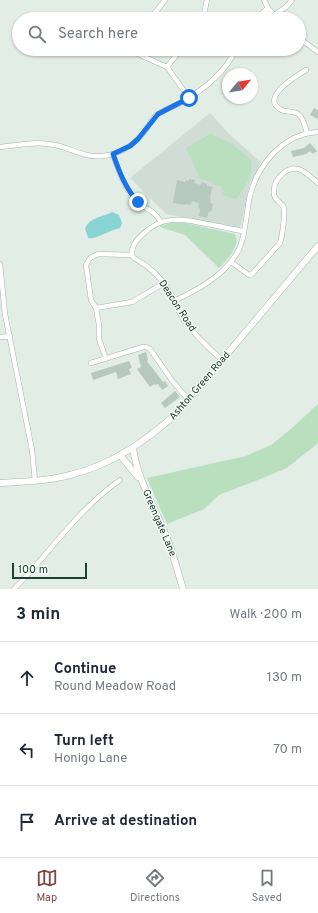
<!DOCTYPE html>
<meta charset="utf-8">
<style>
body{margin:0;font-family:Overpass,sans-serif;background:#f6f6f7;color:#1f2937}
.compass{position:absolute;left:222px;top:68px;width:36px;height:36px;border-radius:50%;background:#fff;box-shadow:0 1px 3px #0004;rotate:60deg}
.scale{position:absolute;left:12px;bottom:10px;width:75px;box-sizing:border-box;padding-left:4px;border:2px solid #213f33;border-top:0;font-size:11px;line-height:14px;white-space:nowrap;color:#213f33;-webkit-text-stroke:3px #f3f9f5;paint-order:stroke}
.stop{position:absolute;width:12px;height:12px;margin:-9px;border:3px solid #1a73e8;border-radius:50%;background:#fff}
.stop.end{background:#1a73e8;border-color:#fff;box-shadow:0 1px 4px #0008}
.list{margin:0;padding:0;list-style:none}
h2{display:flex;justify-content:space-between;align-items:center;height:52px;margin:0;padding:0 16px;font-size:17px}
h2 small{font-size:13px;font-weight:400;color:#747a83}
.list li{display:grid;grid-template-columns:26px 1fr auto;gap:12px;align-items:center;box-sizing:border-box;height:72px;padding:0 16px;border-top:1px solid #e0e1e3}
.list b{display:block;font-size:15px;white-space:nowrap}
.list p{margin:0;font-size:13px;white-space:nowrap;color:#747a83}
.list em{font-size:13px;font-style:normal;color:#747a83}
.icon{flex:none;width:22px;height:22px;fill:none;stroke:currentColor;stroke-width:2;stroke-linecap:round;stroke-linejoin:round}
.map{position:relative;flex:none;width:318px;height:589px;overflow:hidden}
.search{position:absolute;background:#fff;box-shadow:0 1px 3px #0004;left:12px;right:12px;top:12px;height:44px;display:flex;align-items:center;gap:10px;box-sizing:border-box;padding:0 14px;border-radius:22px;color:#747a83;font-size:15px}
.sheet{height:268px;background:#fff}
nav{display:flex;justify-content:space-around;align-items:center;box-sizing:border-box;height:56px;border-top:1px solid #e0e1e3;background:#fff;font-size:11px;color:#747a83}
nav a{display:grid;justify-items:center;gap:2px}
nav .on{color:#804544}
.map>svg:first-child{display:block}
</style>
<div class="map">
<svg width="318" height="589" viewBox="0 0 318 589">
<rect width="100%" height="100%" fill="#e2ede6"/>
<path fill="#d0ddd5" d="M210,113L229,134L261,162L250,184L240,228L166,214L130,178Z"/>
<path fill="#badfbf" d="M212,134L232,144L251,160C253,175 246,188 236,199L222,195L224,192L220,186H216L211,182L200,179L186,148L208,135Z
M171,223H185L235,234C241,246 226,261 219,268L185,235L160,227V226Z
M318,404V443L287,468L258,480L219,495L204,509L167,524L147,478L246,456L271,445L292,428Z"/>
<path fill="#88d3d4" d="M112,212L119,215L122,223L120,228C110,230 95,240 88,238L85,228C92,216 101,218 112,212Z"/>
<path fill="#b7c8bf" d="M314,108L318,110V119L310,115Z
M310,143L317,151L313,154L310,151L306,154L293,157L291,151L304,148Z
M189,179L195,180L194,183L201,185L202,182L207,184V186L212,187L210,199H211L210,203L213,204L211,212L209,211L207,218L199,216L200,209L198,208L199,203L192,201L191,205L185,204V205L173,203L177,180L185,182L186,180L189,181Z
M146,352L148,360L147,361L163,382L165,381L168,386L162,390L158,384L156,385L155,384L150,387L139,372L137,369L141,367L138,355Z
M129,361L132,368L129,369L131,374L118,379L116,372L93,380L91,373Z
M175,391L180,397L165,408L161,403Z"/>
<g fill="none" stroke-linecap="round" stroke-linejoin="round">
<g stroke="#a4b5ad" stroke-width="5.5">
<path id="minor" d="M264,0L268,8L277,19
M274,15L286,7L292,0
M150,19L165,0
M203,19L207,0
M255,19L268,8
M299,38L318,52
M132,49L138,54L167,67L189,98
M167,67L181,49
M306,70C298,75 260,97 280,109C285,113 292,110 298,114C304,118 305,127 307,133
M0,147C18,145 37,141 55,145C70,148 85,158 102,156C118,155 135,145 145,131C149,125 152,118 158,114C165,109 173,107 180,103C202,91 225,73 236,49
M113,154C118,169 125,191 137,202C148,211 152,208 161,222
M132,255C131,248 136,240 141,236C161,215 181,218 207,224C219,226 231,229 243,231
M231,262L249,275L252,274L280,243C282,237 286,211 283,206C279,201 273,199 274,191C274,179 288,164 301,170C307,173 313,179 318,183
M0,264L5,314L32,450L35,481
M174,301C197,290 224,276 237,253C245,240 246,216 249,200C256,166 282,134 318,132
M96,308L132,302L164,283
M0,337L10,336
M106,359L99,339V325L96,308L91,300L86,265L90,258L98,254L132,255L134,258C149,266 161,277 170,292C174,300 177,309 182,317C193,333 207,347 222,360
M91,363L143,347H146L150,349L173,382L189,400
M14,589C51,552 76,511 120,480"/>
</g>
<g stroke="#a4b5ad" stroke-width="7">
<path id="tertiary" d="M133,448C138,480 152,502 164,531C172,549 177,569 183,589
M120,455L138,477
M0,483C23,482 47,481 70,475C112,465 148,440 179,411L318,246"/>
</g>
<use href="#minor" stroke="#fff" stroke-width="4.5"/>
<use href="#tertiary" stroke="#fff" stroke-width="6"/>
</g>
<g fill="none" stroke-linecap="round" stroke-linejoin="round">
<path stroke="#1a73e8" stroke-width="5" d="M138,202C125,188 119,171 113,154L130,146L138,139L158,114L189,98"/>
</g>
<g text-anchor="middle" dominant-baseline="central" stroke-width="3" stroke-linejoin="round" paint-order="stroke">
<g font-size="10" fill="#213f33" stroke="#f3f9f5">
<text transform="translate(177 306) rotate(57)">Deacon Road</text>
<text transform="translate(200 386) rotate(-49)">Ashton Green Road</text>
<text transform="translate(159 523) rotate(67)">Greengate Lane</text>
</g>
</g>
</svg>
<svg class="compass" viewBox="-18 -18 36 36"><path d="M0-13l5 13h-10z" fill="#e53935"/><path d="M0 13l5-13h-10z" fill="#747a83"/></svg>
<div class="scale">100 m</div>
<div class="stop" style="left:189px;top:98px"></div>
<div class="stop end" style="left:138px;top:202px"></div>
<div class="search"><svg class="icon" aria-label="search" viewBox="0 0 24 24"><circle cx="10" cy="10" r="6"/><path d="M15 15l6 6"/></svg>Search here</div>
</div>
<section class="sheet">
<h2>3 min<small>Walk · 200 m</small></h2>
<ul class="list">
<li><svg class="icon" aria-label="ahead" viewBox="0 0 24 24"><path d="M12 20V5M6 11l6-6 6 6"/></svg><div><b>Continue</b><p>Round Meadow Road</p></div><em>130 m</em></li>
<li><svg class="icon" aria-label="left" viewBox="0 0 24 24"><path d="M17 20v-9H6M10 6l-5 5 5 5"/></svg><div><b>Turn left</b><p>Honigo Lane</p></div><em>70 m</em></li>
<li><svg class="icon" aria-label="arrive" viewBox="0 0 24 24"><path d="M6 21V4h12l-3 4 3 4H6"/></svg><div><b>Arrive at destination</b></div></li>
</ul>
</section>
<nav>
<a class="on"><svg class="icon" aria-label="map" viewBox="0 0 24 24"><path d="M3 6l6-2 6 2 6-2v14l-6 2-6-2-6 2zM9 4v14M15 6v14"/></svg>Map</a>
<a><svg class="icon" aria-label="directions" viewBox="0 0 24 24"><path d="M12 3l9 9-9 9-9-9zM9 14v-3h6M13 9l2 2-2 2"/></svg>Directions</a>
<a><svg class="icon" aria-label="saved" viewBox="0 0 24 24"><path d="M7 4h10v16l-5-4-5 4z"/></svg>Saved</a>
</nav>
